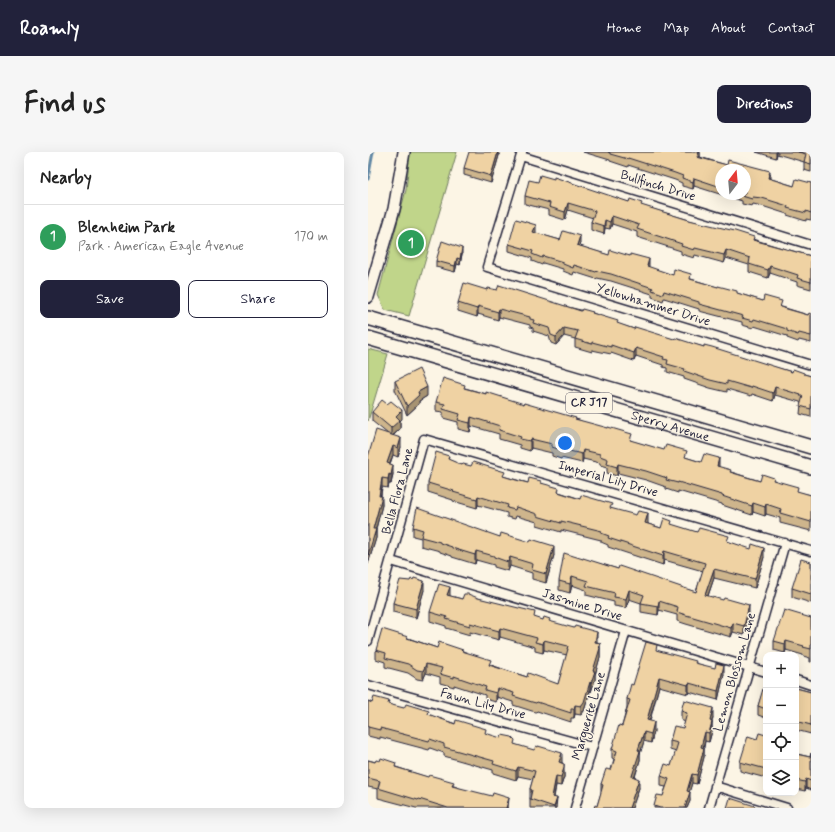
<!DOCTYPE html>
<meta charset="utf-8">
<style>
body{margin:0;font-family:Mynerve,sans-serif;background:#f6f6f6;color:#222}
.controls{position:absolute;right:12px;bottom:12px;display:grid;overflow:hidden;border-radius:8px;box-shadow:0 4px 16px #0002}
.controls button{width:36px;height:36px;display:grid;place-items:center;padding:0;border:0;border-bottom:1px solid #e0e0e0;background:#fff;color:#222;font:20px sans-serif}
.compass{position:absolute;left:347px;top:12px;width:36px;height:36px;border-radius:50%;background:#fff;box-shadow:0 4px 16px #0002;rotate:16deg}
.you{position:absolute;left:197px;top:291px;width:14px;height:14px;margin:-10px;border:3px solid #fff;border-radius:50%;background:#1a73e8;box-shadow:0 0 0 6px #1a73e833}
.badge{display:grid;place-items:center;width:26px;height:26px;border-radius:50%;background:#22223b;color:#fff;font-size:13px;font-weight:700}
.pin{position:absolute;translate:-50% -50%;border:2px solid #fff;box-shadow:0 1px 4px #0006}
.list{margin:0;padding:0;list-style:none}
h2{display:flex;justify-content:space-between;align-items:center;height:52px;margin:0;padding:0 16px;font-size:17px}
h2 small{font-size:13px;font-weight:400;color:#767676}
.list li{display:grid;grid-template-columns:26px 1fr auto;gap:12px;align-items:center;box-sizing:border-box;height:64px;padding:0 16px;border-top:1px solid #e0e0e0}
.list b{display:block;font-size:15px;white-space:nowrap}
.list p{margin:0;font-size:13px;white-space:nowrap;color:#767676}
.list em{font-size:13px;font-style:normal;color:#767676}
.actions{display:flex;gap:8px;padding:12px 16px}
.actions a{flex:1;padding:9px 0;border:1px solid #22223b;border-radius:8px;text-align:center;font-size:14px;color:#22223b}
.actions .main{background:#22223b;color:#fff}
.icon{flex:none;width:22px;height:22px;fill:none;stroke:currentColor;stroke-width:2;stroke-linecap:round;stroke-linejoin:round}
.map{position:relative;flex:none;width:443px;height:656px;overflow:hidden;border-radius:8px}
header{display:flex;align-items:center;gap:24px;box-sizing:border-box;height:56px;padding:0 20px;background:#22223b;color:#fff}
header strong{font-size:19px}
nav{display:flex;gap:22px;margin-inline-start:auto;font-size:14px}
.intro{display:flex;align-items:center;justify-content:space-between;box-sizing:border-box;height:96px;padding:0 24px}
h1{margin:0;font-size:28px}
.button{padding:10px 18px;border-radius:8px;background:#22223b;color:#fff;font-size:14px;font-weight:700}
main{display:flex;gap:24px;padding:0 24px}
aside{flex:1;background:#fff;border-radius:8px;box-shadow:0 4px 16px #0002}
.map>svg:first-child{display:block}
</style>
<header>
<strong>Roamly</strong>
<nav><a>Home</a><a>Map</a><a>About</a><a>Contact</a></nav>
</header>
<div class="intro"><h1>Find us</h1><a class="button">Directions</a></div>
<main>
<aside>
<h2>Nearby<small></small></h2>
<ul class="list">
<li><span class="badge" style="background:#2e9e5b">1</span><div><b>Blenheim Park</b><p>Park · American Eagle Avenue</p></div><em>170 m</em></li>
</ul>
<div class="actions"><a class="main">Save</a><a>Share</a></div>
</aside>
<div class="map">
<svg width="443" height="656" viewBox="0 0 443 656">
<rect width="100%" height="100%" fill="#fcf5e5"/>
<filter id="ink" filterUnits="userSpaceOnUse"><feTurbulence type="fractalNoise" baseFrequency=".025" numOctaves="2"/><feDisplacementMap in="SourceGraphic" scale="8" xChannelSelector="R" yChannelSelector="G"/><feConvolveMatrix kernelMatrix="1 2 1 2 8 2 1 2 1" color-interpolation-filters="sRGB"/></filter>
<g filter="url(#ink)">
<path fill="#c0d58a" stroke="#717c62" d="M42,0H89L41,164L17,158L10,143L38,38Z
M0,197L20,202L0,269Z"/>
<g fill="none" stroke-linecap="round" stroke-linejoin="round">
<path stroke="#6187a5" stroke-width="3" d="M0,27L5,0"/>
<g stroke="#22223b" stroke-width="11">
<path id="street" d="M154,0L119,115L443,213
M153,4L443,93
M23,409L398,520
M0,489L56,287L443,399
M428,528L443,533
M0,533L224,595
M347,634L419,656
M207,656L258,479
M341,656L417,391"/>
</g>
<g stroke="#22223b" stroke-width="14">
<path id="secondary" d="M0,145L26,57L36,0"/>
</g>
<g stroke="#22223b" stroke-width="16">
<g id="primary">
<path d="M0,166L443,295"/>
<path id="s1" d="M0,186L443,315"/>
</g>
</g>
<use href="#street" stroke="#fcf5e5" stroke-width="8"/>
<use href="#secondary" stroke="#fcf5e5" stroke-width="11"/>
<use href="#primary" stroke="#fcf5e5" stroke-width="13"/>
</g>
<path fill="#ceb58c" stroke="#22223b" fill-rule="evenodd" d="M132,0L123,31L96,23V16Z
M215,0H332V5L426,34L443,31V68L438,67V69L419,63V62L394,54L385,52L384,54L374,52V49L326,34L325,37L314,34V31L307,28L260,13V15L242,9V8ZM353,18L377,42H353Z
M388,0H443V20L436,18V10L409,2L408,6Z
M170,30L261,50L411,95L443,104V137L429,133V130L402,121L400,126L381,120V113L358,106L356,111L327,103L326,106L313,102V99L269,85V80L244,72L242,77L237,76L236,82L223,78V70L225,66L200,58L197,68L181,63V58L157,52V44Z
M167,81L192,88L212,91L211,94L305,123L323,127L440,163L443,162V191L431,188L430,190L419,186V184L386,174L385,176L374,173V170L331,159V157L296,146L295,149L284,145V142L243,129L229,126L228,127L206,120L205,123L195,119V117L175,111L174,113L164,109V106L141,99V92Z
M94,102L92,113L89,112L87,120L68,115V109Z
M119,138H129L225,161L250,172L266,177L336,195L424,220L436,222L443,224V265L432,262L433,252L432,250L407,243L405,249L384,242L383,244L359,237V240L342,236L316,227V225L299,220V216L295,215V213L268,204L266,209L243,201V202L224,198V200L207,195V187L196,184L188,193L183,191L181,184L165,179V176L162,175V173L131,165L130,168L110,162L109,165L90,159V151Z
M27,229L59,244L51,249V252L39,263L27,238Z
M97,236L208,267L264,289L333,310L351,315L363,320L392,329L406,328L430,340L443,343V379L412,371V366L398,362L397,364L385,360L384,363L354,353V352L310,339V341L298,337V335L278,328L250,321L249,324L239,321V315L232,313V311L215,307L214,311L193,306V307L184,304V301L163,296L162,299L152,296V293L131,287V282L103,274L102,280L90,277V270L75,266V260L68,259V250Z
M4,260L34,267L32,269V277L25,284L33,295L30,305L25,303L22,312L25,322L23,332H21L20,336L14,335L13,344L14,353L8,377V386L0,412V305L20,282L4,269Z
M81,308L94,313L160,331H173L191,340L244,357L280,371V372L293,376L304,373L361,390L396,405L387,436L346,426L340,444L381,462L376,483L365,480L363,485L318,472L309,469V463L291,458L290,463L273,460V451L261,447L258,456L246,454V450L218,443V438L204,433L202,441L191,438V429L215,407L250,417L328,440L335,419L296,408L295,413L240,395V393L233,390V388L193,378V380L169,373V370L148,364L147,367L139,365V361L110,353L109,356L85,349V348L60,340V331Z
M45,375L132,385L186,403L178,431L164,427V421L142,414L140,419L126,415V413L108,408L107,412L84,405V404L72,400V399L53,394V386L45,384Z
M443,410V451L424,445V436Z
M45,428L56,438L48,466L25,460V451L42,429Z
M82,444L94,447L110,446L167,466L182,470L229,490L232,491V505L227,523V528L223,540L222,539L216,559L213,563L207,562L206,566H203V570L169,559L168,560L164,559L145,553V550L129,545L128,550L117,547V543L86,533V535L72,531V525L58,521L55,528L49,527L40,521L17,515V510L8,507V498L40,486L69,496L95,499L123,513L159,525L190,532L199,503L176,498L175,501L167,499V495L132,485L131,488L102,480V483L78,476V474L62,469V460Z
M443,466V510H442V506L435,504V503L418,498L417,501L406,498V489Z
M289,499L328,511L356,522L350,548L321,540L320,542L291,534L282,569L286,579L283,591L276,589L272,602V608L267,625L271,636L264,656H226L229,654L233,641V632L243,618L246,607L244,606V597L254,574L259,555V547L265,533Z
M398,530V566L390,563V554Z
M428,536L443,540V582L428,578V579Z
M0,549L4,551L21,553L61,563L118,582L194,610L196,621V625L193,634L188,633L186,646L188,656H162V637L165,627L150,624L148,628L125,621V618L76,604V601L62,596L61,598L12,585V587L0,584Z
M313,559L345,565L344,570V579L341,590L337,589L336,596V605L329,632L324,631L321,640L322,649L319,656H286V654L295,644L298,635L293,634V624L303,614L308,600L302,598V589L315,576L317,570L313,568Z
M398,583V626L372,619V610L389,587Z
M428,591L429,602L442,605L443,601V638L438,636L437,639L428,637Z
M0,608L28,615L86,634L141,655L140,656H48L10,646V637L0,635Z"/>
<path fill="#a79372" stroke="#22223b" d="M130,0H132L123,31V24Z
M331,0H332V5H329Z
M408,0H409L408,6Z
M402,19V26H400Z
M326,26V34L325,37V30Z
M200,51V58L197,68V60Z
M244,64V72L242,77V70Z
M237,68V76L236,82V74Z
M168,73V80L165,87V80Z
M212,84V91L209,100V93Z
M94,96V102L92,113V107Z
M358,98V106L356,111V103Z
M89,106V112L87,120V114Z
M281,107V114L279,121V114Z
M402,114V121L400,126V118Z
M110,154V162L109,165V157Z
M131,157V165L130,168V160Z
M196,176V184L188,193V185Z
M268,196V204L266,209V201Z
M59,235V244L51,249V252L39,263V254L50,240Z
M407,235V243L405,249V241Z
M34,258V267L32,269V277L23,285V276L28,264Z
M103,265V274L102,280V271Z
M33,286V295L30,305V296Z
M163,287V296L162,299V289Z
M25,294V303L19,320V311Z
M215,298V307L214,311V302Z
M351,306V316L349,314Z
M250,312V321L249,324V315Z
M25,313V322L23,332V323Z
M21,322V332L20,336V327Z
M14,326V335L11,353V344Z
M14,344V353L6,384L8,377V386L0,412V403L5,377Z
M110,344V353L109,356V347Z
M385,351V360L384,363V354Z
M398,352V362L397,364V355Z
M280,361V371L277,380V371Z
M186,394V403L178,431V422Z
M396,396V405L387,436V427Z
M108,399V408L107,412V403Z
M296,399V408L295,413V404Z
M142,405V414L140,419V410Z
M346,417V426L337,452V443Z
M204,424V433L202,441V432Z
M56,429V438L48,466V457Z
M82,435V444L79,443Z
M261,438V447L258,456V447Z
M291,449V458L290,463V454Z
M381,453V462L376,483V474Z
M365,471V480L363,485V476Z
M132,476V485L131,488V479Z
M229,480V490L227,499V490Z
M176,488V498L175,501V492Z
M418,489V498L417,501V492Z
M232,491V505L227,523V528L223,540V531L225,519Z
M58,512V521L55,528V519Z
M356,513V522L350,548V539Z
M291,525V534L279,577V568Z
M222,530V539L216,559L213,563V554Z
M321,531V540L320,542V533Z
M129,536V545L128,550V541Z
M207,553V562L206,566V557Z
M345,556V565L342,578V569Z
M286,570V579L283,591V582Z
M344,570V579L341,590V581Z
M276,580V589L272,602V608L264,633V624L270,598Z
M337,580V589L333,604V595Z
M429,591V601L428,604V595Z
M336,596V605L329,632V623Z
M194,601V610L191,619V610Z
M196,612V625L193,634V625Z
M150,615V624L148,628V619Z
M324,622V631L319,648V639Z
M188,624V633L184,654V645Z
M271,627V636L264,656H261Z
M438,627V636L437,639V630Z
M322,640V649L319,656H317Z
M141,646L140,656H138Z
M189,646L188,656H186V655Z"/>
<path fill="#efd2a3" stroke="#22223b" d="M101,0H130L123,24L96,16Z
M240,0H331L329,5L359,13L360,8L402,19L400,26L426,34L428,27L443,31V61L438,59V61L419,56L420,54L394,46L385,45L384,47L374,44L375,42H377V18H353V35L326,26L325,30L314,26L315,24L307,21L260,6V7L242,2V1Z
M430,0H443V12L436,10L438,2Z
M172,23L186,27V25L261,50L262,47L274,51L273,53L321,68L367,79L386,85L385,88L443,104V130L429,126L430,123L402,114L400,118L381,112L382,106L358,98L356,103L327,96L326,98L313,94L314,92L269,77L271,73L244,64L242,70L237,68L236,74L223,70L227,59L200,51L197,60L181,55L182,51L157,44L161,28L170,30Z
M148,67L168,73L165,80L192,88L195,79L212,84L209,93L212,94L241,103L242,98L262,104V102L281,107L279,114L305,123L306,117L323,122L322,127L350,135V134L369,139V141L395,149L396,144L414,149L412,155L440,163L441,161L443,162V184L431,181L430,183L419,179V177L386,167L385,169L374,166L375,164L331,152V150L296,139L295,142L284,138L285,136L243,122L229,119L228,120L206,113L205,116L195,112V110L175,104L174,106L164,102L165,99L141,92Z
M74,89L94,96L92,107L89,106L87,114L68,109Z
M96,131L119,138L120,136L129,138L131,133L213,159L214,157L225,160L224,161L250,169L249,171L266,177L267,175L306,187L307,186L336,195V193L344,195L424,220L425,217L436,221V222L443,224V257L432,254L435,244H432L433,243L407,235L405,241L384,234L383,236L359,229V232L342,228L316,219L317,217L299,212L300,208L295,207L296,205L268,196L266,201L243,193V195L224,190V192L207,187L210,179L196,176L188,185L183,183L181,176L165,171L166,168L162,167V165L131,157L130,160L110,154L109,157L90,151Z
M51,217L59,235L50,240L51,243L39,254L27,229Z
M75,226L97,233L96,236L118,242V240L156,252V251L208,266L207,267L240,276V275L264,282L262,288L296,298L298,293L319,299L317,305L333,310L336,302L351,306L349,314L363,318L362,320L375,324L392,329L394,322L406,326L405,328L430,335L429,339L443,343V370L412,361L413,357L398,352L397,355L385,351L384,354L354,344V343L310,330V331L298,328L299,326L278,319L250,312L249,315L239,312L240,307L232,304V302L215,298L214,302L193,297V298L184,295V292L163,287L162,289L152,287L153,285L131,278L132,274L103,265L102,271L90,268L92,262L75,257L77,252L68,250Z
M14,248L19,252L23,249L34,258L28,264L32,268L23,276L4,260Z
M8,278L33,286L30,296L25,294L19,311L25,313L23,323L21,322L20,327L14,326L11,344H14L5,377H8L0,403V305Z
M68,300L81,304L80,307L94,313L95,312L103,314L105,310L137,320L135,324L148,328L160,331L161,326L173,329V331L191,336L190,340L212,347L213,343L244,352L242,356L268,363L270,359L280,361L277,371L293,376L296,366L304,369L303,372L329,380L331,376L361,384L359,389L383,397L384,392L396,396L387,427L346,417L337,443L355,448L356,446L381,453L376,474L365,471L363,476L318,463L309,460L310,455L291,449L290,454L273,451L276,443L261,438L258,447L246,445L247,441L218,434L220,429L204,424L202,432L191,429L196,401L215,407V406L250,417L251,414L328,440L337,411L296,399L295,404L240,386L241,384L233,381L234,379L193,369V371L169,364V362L148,355L147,358L139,356L140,353L110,344L109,347L85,340L86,339L60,331Z
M49,356L132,385L133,381L162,390L163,387L186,394L178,422L164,418L165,412L142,405L140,410L126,405V404L108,399L107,403L84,396V395L72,391V390L53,385L55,378L45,375Z
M433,407L443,410V442L424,436Z
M46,426L56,429L48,457L25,451L32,428L42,429L43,427L45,428Z
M71,432L82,435L79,443L94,447L96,442H100L110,446L167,460L166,465L175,468L176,465L182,467L181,469L206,476L207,474L229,480L227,490L232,491L231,495L232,496L225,519H227L223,531L222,530L216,550L213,554L207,553L206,557H203V561L169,550L168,551L164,550L145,544L146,541L129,536L128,541L117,538L118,535L86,524V526L72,522L74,516L58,512L55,519L49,518L40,512L17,506L18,501L8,498L14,477L40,485L39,486L69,496L71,490L95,498L94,499L123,508L121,513L159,525L160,521L190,532L200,497H199L200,494L176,488L175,492L167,490L169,486L132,476L131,479L102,471V474L78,467L79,465L62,460Z
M416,458L443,466V497L435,495L436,494L418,489L417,492L406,489Z
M278,490L289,493L288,498L328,509L327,511L347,516L348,511L356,513L350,539L321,531L320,533L291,525L279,568L286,570L283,582L276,580L270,598L272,599L264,624L271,627L261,656H226L227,653L229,654L235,633L233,632L238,617L243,618L249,599L244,597L251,573L254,574L262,548L259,547L263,532L265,533Z
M397,530H398V557L390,554Z
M428,536L443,540V573L428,569V570Z
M6,545L21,549L20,552L36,556L38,552L61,559L60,562L87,572L88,568L118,577L117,581L133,586L134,583L144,585L147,588L146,592L166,598L168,594L170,595V594L194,601L191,610L196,612V616L193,625L188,624L184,645L189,646L186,655L162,647L164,638L162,637L167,619L150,615L148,619L125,612L126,609L76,595V592L62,587L61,589L12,576V578L0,575V549L4,551Z
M316,548L345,556L342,569L344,570L341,581L337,580L333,595L336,596L329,623L324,622L319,639L322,640L317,656H292L286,654L289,643L295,644L301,627L293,624L297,612L303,614L310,591L302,589L306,574L315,576L319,561L313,559Z
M391,581L398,583V617L372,610L380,584L389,587Z
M443,601V629L438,627L437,630L428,628V602L442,605Z
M13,606L28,611L27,615L60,625L61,623L86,630L84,634L124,644L125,641L141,646L138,656H80L51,647L50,648L10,636L12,629L0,626V608L7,610L8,608L12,609Z
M362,646L387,654V656H359Z"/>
</g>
<g text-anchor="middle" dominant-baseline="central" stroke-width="3" stroke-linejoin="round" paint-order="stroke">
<rect fill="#fcf5e5" stroke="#63616e" stroke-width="1" x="198" y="241" width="46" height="20" rx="3"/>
<g font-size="12" font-weight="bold" fill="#22223b">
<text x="221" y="251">CR J17</text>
</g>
<g font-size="13" fill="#22223b" stroke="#fcf5e5">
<text transform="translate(290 34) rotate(17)">Bullfinch Drive</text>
<text transform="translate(285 153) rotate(17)">Yellowhammer Drive</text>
<text stroke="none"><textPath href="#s1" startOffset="315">Sperry Avenue</textPath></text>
<text transform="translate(240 327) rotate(16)">Imperial Lily Drive</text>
<text transform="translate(30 339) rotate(-75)">Bella Flora Lane</text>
<text transform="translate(214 453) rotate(17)">Jasmine Drive</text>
<text transform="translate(367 520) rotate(-74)">Lemon Blossom Lane</text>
<text transform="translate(115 552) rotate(15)">Fawn Lily Drive</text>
<text transform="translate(221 564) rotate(-74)">Marguerite Lane</text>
</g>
</g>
</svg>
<div class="controls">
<button>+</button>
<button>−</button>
<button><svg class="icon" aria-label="locate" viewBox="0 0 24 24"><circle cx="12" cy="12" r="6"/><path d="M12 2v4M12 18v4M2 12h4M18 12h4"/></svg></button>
<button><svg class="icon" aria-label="layers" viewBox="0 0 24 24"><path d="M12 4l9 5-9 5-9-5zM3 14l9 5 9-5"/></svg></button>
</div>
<svg class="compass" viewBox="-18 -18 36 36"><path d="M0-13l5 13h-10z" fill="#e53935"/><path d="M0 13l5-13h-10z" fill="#767676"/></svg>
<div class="you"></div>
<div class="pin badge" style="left:43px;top:91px;background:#2e9e5b">1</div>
</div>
</main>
